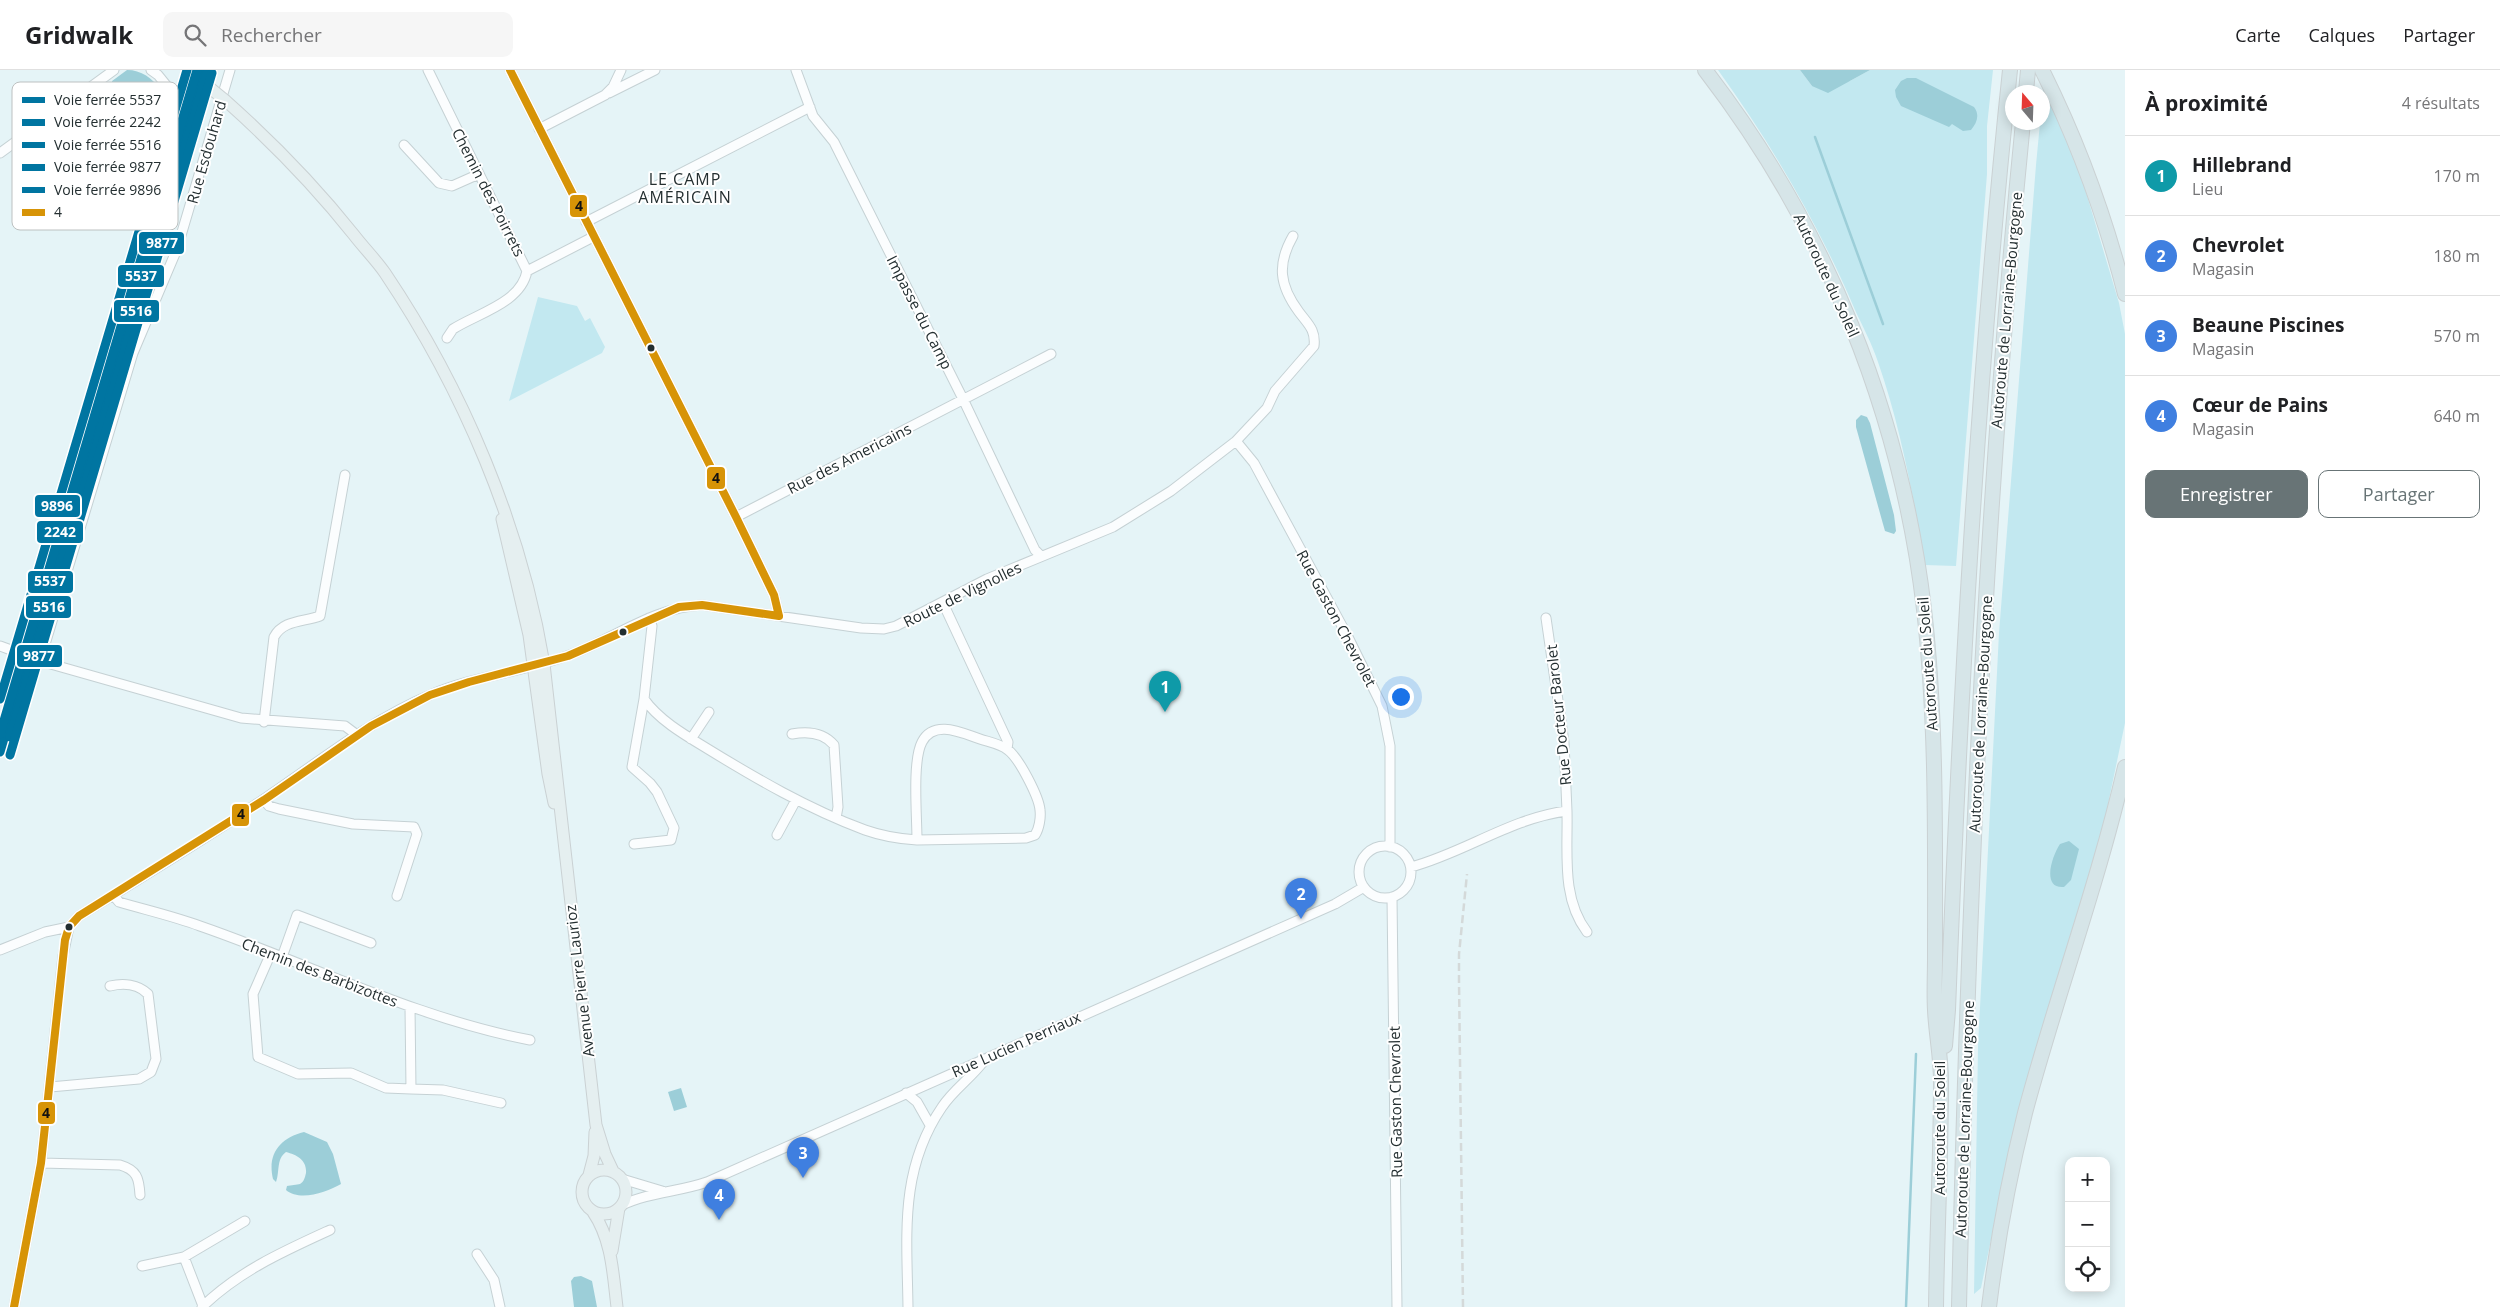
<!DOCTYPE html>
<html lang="fr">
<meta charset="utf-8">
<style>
body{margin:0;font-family:"Open Sans",sans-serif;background:#f6f6f6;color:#202124}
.controls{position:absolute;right:15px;bottom:15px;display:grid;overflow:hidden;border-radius:10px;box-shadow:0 2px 12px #0003}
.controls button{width:45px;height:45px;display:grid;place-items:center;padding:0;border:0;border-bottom:1px solid #e0e0e0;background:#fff;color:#202124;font:25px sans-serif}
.compass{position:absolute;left:2005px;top:15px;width:45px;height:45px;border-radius:50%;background:#fff;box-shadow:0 2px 12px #0003;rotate:341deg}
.you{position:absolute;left:1400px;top:626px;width:18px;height:18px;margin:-12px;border:4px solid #fff;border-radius:50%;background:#1a73e8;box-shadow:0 0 0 8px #1a73e833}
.badge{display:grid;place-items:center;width:32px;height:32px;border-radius:50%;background:#687476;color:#fff;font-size:16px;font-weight:700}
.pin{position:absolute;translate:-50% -41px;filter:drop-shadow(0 1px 2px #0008)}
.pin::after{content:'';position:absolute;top:26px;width:18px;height:15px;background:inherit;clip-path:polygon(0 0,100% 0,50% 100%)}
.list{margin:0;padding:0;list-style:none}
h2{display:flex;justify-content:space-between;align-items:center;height:65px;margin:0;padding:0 20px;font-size:21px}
h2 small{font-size:16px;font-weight:400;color:#757577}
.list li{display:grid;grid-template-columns:32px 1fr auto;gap:15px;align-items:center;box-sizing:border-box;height:80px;padding:0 20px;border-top:1px solid #e0e0e0}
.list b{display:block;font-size:19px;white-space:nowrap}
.list p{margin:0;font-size:16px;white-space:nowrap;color:#757577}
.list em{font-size:16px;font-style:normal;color:#757577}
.actions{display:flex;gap:10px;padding:15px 20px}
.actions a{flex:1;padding:11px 0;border:1px solid #687476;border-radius:10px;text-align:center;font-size:18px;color:#687476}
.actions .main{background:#687476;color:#fff}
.icon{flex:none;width:28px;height:28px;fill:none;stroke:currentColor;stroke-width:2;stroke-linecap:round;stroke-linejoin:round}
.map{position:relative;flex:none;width:2125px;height:1237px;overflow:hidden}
header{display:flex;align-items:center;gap:30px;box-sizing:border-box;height:70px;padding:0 25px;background:#fff;border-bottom:1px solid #e0e0e0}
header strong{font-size:24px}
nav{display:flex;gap:28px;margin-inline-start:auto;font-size:18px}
.search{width:350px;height:45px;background:#f6f6f6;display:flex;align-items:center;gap:12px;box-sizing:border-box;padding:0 18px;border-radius:10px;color:#757577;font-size:19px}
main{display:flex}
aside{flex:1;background:#fff}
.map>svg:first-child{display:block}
</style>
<header>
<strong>Gridwalk</strong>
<div class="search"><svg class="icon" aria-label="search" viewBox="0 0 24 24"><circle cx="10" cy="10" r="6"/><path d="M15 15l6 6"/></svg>Rechercher</div>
<nav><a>Carte</a><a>Calques</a><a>Partager</a></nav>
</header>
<main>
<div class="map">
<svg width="2125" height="1237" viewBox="0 0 2125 1237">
<rect width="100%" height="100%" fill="#e5f4f7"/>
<path fill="#c2e8f0" d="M1718,0H1800L1812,16L1850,11L1870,0H1993L1987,56V104L1956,496L1925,495C1913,426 1901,358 1878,292C1872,274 1863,257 1855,240C1819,155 1772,75 1718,0Z
M2043,18L2077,92L2119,233L2125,264V653L2103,758L2059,909L2000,1126L1981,1218L1974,1224L1978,977L1999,563L2036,95L2040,53L2042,52Z
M538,227L577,236L585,251L590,248L605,277L602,283L509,331Z"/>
<path fill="#9cced8" d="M127,0C141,0 153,8 160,20L155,35L112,15V11Z
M1800,0H1870L1828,23L1812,16Z
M1907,8H1916L1974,37C1980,45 1977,53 1971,60L1963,61L1952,54L1949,57L1901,36L1896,27L1895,20L1901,11Z
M1861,345L1867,347L1870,353L1894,445L1896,461L1894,464L1885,461L1883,454L1856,357V350Z
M2069,771L2079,779L2071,810L2064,817C2041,819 2052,786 2060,774Z
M681,1018L687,1037L674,1041L668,1022Z
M304,1062L327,1072L333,1084L341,1114C327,1122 300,1132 286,1120L287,1116C291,1115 297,1115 300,1114C304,1112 305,1107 306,1103C307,1090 297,1085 286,1082C276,1089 280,1102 276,1112L273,1109C267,1084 280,1068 304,1062Z
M581,1206L592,1211L597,1237H574L571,1211L574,1207Z"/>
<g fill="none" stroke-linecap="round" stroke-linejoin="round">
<path stroke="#9cced8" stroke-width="2.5" d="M1815,67L1883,254
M1906,1237L1916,984"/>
<g stroke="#c5d1d4" stroke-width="11">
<path id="minor" d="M230,0L177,179L133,283L40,591L241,648L345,656L357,665
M428,0L527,201C521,233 478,243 453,259L447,268
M510,0L736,447L774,525L779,546
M796,0L813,46L834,72L963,329L1035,480L1041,486
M609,23L655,0
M539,59L605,25L613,17L621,0
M404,75L439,113L452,116L479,104
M0,83L114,0
M142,124L153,101L175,26L158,5L151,0
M586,152L810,37
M527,201L593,167
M1236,371L1267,338L1275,321L1314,276C1316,260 1308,254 1299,242C1279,215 1277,194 1293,166
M736,447L1051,284
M943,533L1008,672L1007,679
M0,576L11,580
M644,629C658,649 683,664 703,676C755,708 808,739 865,760C882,766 900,769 917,770L1026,768L1035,765C1039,759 1041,748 1040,740C1039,727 1019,688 1008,680C1001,674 989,672 980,669C962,663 934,649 922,672C912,691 917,746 917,770
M264,652L274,567C283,550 303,552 320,546L345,405
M792,664C808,661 823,662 834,675L838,737L836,748
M691,669L709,642
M264,730L269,736L279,739L353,754L414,757L417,764L397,826
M1567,741C1568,782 1561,828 1587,862
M777,765L796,730
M634,774L671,770L674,758L657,722L650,713L632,697L644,629L652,556L649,548
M1359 802a26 26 0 1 1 52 0a26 26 0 1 1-52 0Z
M1411,797C1464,783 1511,748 1567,741L1564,672L1546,548
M114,826L119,832C146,840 173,846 200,856C310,894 415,948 530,970
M1392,827L1397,1237
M0,880L45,862L69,857L79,846C142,807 206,769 267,727C320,691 371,650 430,625C476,605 526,602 572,584C615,568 655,537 702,535L861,558L884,559L896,556L987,509L1113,457L1171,421L1236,371L1254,393L1348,567L1382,636L1390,676V777
M271,883L253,924L258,987L298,1004L351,1003L386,1018L411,1019L410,937
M282,887L297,845L371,873
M50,1017L139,1009L151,1002L156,989L148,924C138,914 123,913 110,916
M411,1019L443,1020L501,1033
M906,1023L917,1032L930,1055
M41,1093L120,1095C137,1100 139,1108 140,1125
M622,1109L662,1121
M622,1135C649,1122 679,1122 707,1112L1335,834L1364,817
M477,1184L494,1210L500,1237
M184,1187L203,1236
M142,1196L184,1187L245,1151
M14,1237L41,1093L63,886L69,857
M202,1237C239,1201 284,1181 330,1160
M908,1237C907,1165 899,1100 942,1037C953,1020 971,1008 983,992L982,989"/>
</g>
<g stroke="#cad1d3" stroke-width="13">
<path id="major" d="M226,31C272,72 315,116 354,165C364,178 376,190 385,203C463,319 521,456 544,594L596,1055L605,1084L613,1101
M502,449L529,565L548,704L554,733
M582 1122a22 22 0 1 1 44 0a22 22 0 1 1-44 0Z
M589,1105L594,1086L595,1062
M593,1142C612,1170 613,1204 617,1237
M612,1181L619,1138"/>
</g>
<g stroke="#cad1d3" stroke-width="16">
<path id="highway" d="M1705,0C1826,157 1901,343 1924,539C1937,654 1935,772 1935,888C1935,905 1934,923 1935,940C1936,963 1941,987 1941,1011C1941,1086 1937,1162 1936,1237
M2042,0C2078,72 2105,146 2125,224
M2026,22L2028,0
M1945,976L1948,940C1960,626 1977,313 2010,0
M1959,1237C1968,841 1984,446 2023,52
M1989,1237C1997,1172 2009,1107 2025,1043C2056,927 2098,814 2125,697"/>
</g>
<use href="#minor" stroke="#fbfdfe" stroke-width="9"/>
<use href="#major" stroke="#e5eff0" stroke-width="11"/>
<use href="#highway" stroke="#d6e5e8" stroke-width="14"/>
<path stroke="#d4d9d9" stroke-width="2.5" stroke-dasharray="8 4" stroke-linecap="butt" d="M0,684L3,673
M1463,1237L1459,910V884L1467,804"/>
<g stroke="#cad1d3" stroke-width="13" stroke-linecap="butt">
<path id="major-bridge" d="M188,0L226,31"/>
</g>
<use href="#major-bridge" stroke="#e5eff0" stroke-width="11"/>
<g stroke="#fff" stroke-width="11">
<path id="bus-1" d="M510,0L736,447L774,525L779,546
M14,1237L41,1093L65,870L69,857L79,846L264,730L371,656L430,625L469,612L568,586L679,537L702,535L779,546"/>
</g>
<use href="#bus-1" stroke="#d79407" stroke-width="8"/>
<g stroke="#fff" stroke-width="12">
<path id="rail-1" d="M0,682L202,0"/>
</g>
<g stroke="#fff" stroke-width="12">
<path id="rail-2" d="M0,664L197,0"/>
</g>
<g stroke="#fff" stroke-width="12">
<path id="rail-3" d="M10,667L207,3"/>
</g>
<g stroke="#fff" stroke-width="12">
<path id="rail-4" d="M10,685L212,3"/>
</g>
<g stroke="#fff" stroke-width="12">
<path id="rail-5" d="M0,629L187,0"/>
</g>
<use href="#rail-1" stroke="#0075a1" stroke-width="9"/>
<use href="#rail-2" stroke="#0075a1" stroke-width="9"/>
<use href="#rail-3" stroke="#0075a1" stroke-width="9"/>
<use href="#rail-4" stroke="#0075a1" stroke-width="9"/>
<use href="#rail-5" stroke="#0075a1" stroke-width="9"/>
</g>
<g fill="#242f31" stroke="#fff" stroke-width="2">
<circle cx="651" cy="278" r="4.5"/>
<circle cx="623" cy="562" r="4.5"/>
<circle cx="69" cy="857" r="4.5"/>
</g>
<g text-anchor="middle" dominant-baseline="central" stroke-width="4" stroke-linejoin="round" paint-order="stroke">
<g font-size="15" fill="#242f31" stroke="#fff">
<text transform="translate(206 82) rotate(-74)">Rue Esdouhard</text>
<text transform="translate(489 122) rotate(63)">Chemin des Poirrets</text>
<text transform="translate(1827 205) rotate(65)">Autoroute du Soleil</text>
<text transform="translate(2006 240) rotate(-85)">Autoroute de Lorraine-Bourgogne</text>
<text transform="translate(920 242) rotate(63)">Impasse du Camp</text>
<text transform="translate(849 388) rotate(-27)">Rue des Americains</text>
<text transform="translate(962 524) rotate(-26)">Route de Vignolles</text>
<text transform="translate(1337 548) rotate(62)">Rue Gaston Chevrolet</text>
<text transform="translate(1927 594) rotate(-94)">Autoroute du Soleil</text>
<text transform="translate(1980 644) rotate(-87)">Autoroute de Lorraine-Bourgogne</text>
<text transform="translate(1558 645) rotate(-96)">Rue Docteur Barolet</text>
<text transform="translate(320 902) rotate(21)">Chemin des Barbizottes</text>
<text transform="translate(579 911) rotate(-97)">Avenue Pierre Laurioz</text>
<text transform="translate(1016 974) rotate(-24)">Rue Lucien Perriaux</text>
<text transform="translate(1395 1032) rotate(-91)">Rue Gaston Chevrolet</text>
<text transform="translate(1964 1049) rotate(-88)">Autoroute de Lorraine-Bourgogne</text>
<text transform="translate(1939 1058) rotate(-90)">Autoroute du Soleil</text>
</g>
<g font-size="16" letter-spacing="1" fill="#242f31" stroke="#fff">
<text x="685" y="109">LE CAMP<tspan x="685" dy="18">AMÉRICAIN</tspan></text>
</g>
</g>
<rect x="12" y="12" width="166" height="148" rx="8" fill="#fff" stroke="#bdc1c1" stroke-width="1"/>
<rect x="22" y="27" width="23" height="6" fill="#0075a1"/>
<rect x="22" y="49" width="23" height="7" fill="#0075a1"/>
<rect x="22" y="72" width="23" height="6" fill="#0075a1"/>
<rect x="22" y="94" width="23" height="7" fill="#0075a1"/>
<rect x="22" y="117" width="23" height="6" fill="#0075a1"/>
<rect x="22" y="139" width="23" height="7" fill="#d79407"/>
<g font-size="14" fill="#242f31">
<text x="54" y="35">Voie ferrée 5537</text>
<text x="54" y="57">Voie ferrée 2242</text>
<text x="54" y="80">Voie ferrée 5516</text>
<text x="54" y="102">Voie ferrée 9877</text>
<text x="54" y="125">Voie ferrée 9896</text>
<text x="54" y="147">4</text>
</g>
<g stroke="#fff" stroke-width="2">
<rect x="569" y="124" width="19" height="24" rx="5" fill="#d79407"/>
<rect x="138" y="161" width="47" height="24" rx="5" fill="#0075a1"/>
<rect x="117" y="194" width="48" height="24" rx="5" fill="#0075a1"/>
<rect x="113" y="229" width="47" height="24" rx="5" fill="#0075a1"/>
<rect x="706" y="396" width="20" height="24" rx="5" fill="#d79407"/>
<rect x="34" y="424" width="47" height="24" rx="5" fill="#0075a1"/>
<rect x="36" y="450" width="48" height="24" rx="5" fill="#0075a1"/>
<rect x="27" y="500" width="47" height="24" rx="5" fill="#0075a1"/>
<rect x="25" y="525" width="47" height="24" rx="5" fill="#0075a1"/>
<rect x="16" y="574" width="47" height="24" rx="5" fill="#0075a1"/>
<rect x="231" y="733" width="19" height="24" rx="5" fill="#d79407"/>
<rect x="37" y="1031" width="19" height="24" rx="5" fill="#d79407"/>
</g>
<g font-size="14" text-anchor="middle" font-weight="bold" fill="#fff">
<text x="162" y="178">9877</text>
<text x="141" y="211">5537</text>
<text x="136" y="246">5516</text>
<text x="57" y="441">9896</text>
<text x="60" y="467">2242</text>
<text x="50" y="516">5537</text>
<text x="49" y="542">5516</text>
<text x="39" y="591">9877</text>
</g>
<g font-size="14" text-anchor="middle" font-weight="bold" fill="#111">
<text x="579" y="141">4</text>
<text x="716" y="413">4</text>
<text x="241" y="749">4</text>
<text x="46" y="1048">4</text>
</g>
</svg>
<div class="controls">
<button>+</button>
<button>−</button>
<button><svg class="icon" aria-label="locate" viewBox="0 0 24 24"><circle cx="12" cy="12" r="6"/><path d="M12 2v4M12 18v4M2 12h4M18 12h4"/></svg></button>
</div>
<svg class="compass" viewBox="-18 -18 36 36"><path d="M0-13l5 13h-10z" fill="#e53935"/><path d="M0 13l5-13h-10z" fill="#757577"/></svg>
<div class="you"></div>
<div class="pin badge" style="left:1165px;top:642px;background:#0f9aa8">1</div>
<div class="pin badge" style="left:1301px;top:849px;background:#3f7fe0">2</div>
<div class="pin badge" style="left:803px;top:1108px;background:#3f7fe0">3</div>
<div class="pin badge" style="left:719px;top:1150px;background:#3f7fe0">4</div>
</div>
<aside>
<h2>À proximité<small>4 résultats</small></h2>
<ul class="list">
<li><span class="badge" style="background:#0f9aa8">1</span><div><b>Hillebrand</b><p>Lieu</p></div><em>170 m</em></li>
<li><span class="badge" style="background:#3f7fe0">2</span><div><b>Chevrolet</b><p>Magasin</p></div><em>180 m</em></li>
<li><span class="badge" style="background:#3f7fe0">3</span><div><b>Beaune Piscines</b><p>Magasin</p></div><em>570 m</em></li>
<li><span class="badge" style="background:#3f7fe0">4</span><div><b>Cœur de Pains</b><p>Magasin</p></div><em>640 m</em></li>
</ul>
<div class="actions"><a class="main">Enregistrer</a><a>Partager</a></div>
</aside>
</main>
